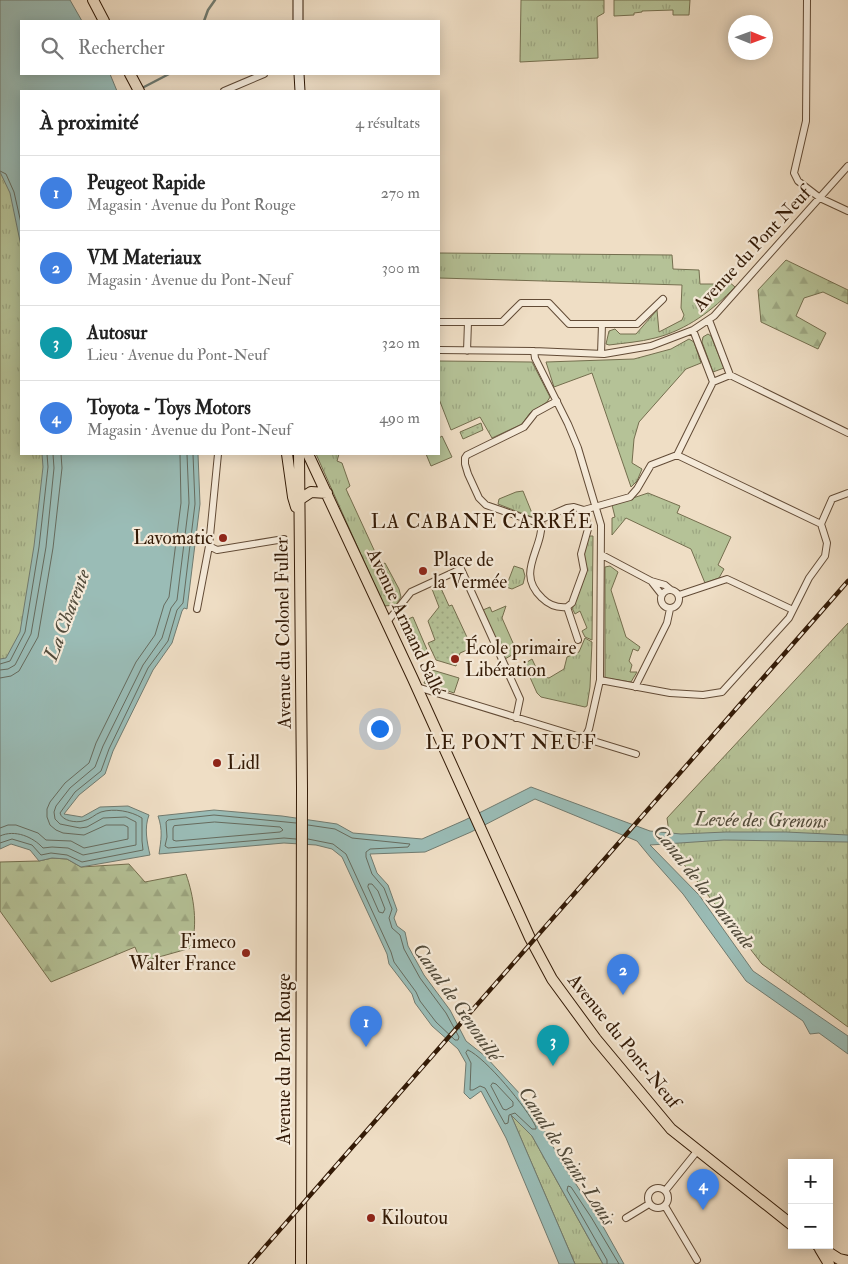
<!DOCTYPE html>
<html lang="fr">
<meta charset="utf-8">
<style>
body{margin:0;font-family:"IM FELL Double Pica",serif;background:#f2f2f2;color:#222}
.controls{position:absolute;right:15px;bottom:15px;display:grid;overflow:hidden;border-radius:0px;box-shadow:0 2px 12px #0003}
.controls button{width:45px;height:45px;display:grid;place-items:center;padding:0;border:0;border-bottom:1px solid #e0e0e0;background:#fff;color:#222;font:25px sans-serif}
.compass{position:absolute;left:728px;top:15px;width:45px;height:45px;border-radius:50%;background:#fff;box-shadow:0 2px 12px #0003;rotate:91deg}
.you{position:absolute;left:379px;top:728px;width:18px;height:18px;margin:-12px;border:4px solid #fff;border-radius:50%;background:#1a73e8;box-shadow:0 0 0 8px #1a73e833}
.badge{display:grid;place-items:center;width:32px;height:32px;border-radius:50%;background:#8f2418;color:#fff;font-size:16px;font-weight:700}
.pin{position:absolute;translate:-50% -41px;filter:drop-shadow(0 1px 2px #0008)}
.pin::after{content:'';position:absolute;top:26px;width:18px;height:15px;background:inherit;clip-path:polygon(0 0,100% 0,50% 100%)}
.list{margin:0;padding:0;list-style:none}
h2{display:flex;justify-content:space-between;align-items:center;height:65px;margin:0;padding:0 20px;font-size:21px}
h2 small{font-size:16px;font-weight:400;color:#767676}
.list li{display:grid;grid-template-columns:32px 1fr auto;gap:15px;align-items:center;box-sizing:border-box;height:75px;padding:0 20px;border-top:1px solid #e0e0e0}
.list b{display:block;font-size:19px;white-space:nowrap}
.list p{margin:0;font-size:16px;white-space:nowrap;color:#767676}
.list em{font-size:16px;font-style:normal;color:#767676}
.icon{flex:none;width:28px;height:28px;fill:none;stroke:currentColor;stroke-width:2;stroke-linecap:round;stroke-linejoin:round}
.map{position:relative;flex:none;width:848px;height:1264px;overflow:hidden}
.search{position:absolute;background:#fff;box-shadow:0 2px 12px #0003;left:20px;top:20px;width:420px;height:55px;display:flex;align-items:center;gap:12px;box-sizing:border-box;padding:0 18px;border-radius:0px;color:#767676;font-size:19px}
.panel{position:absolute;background:#fff;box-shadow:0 2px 12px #0003;left:20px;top:90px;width:420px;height:365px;border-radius:0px}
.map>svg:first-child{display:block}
</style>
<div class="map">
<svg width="848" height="1264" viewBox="0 0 848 1264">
<defs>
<pattern id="grass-tufts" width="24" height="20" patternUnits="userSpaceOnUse" patternTransform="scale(1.25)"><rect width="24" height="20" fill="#b5c297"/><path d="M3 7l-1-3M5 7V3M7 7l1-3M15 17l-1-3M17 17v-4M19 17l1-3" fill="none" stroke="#9ca681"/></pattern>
<pattern id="forest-firs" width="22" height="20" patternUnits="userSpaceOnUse" patternTransform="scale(1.25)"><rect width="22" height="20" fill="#b5c297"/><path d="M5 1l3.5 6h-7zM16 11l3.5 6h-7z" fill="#9ca681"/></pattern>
<pattern id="park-dots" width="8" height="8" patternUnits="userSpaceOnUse" patternTransform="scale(1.25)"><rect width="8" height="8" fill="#b5c297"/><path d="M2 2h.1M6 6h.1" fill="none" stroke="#9ca681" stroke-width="1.8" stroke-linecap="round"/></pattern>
</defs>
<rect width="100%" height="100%" fill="#efdec5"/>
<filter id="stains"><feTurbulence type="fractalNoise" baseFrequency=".004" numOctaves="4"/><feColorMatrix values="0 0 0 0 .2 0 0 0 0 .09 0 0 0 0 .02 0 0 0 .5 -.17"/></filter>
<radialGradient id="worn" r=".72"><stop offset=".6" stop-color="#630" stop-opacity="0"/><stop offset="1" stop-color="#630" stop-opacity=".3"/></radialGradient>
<path fill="url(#grass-tufts)" stroke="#746e4e" d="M521,0H604V13L597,17L598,58L520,62Z
M614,0H690L689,15H673V10L642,11V12L634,13V15L614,16Z
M0,119L21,183V454H74L11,674L0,679Z
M439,253L672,255L673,269L699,270L700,284H723L728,281L735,287C713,310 687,330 655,338C640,342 624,343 609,345L606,344L609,331L615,329L620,334H636L657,310L659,332L682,320L684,315L681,308L682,285L439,278Z
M708,334L711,336L724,368L713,372L702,342L703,337Z
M689,339L694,342L701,363L686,369L639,422L634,439L632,463L642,469L637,481L631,487L592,373L554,387L546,362L634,359L671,349Z
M439,361L532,362L550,397L547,402L530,413L522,424L492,438L480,417L451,430L439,399Z
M316,454H339L337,461L342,463L350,486L346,489L381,565L385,563L399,589L401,597L396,605L384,606Z
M523,491L534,518L498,504L499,499L516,492Z
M648,493L680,506L677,513L731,537L718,565L724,569L719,578L705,583L691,549L626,518L612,535V518L615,517L612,505Z
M589,536H593L592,640L585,637L582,631L587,628L580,611L575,614L572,608L586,574L583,556Z
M514,566L523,569L525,576L523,584L512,589L506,587Z
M610,566L618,572L611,590L626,637L640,647L638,651L633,649L629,661L632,665L630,672H637L631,682L605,678V567Z
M506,606L502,618L517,652L505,659L483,610L490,607L492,612Z
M848,623V1027L762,964L671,848L667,818Z
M585,638L592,642L590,687L587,706L585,707L541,697L537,693L524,664L532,659L540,676L549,678L564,669L567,657L579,652Z
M510,1113L532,1136L603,1264H575Z"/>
<path fill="url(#forest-firs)" stroke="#746e4e" d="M786,260L848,290V304L823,292L804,298L796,316L826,333L818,349L761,322L758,290Z
M52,858L67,859L81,867L129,864L145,882L186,874C194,897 198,924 191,948L141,962L135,947L51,982L0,911V862L39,861Z"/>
<path fill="url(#park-dots)" stroke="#746e4e" d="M481,423L483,430L463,439L460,432Z
M440,586L449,606L452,605L472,648L460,653L456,666L436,660L428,643L435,640L428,621L439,607L432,589Z"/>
<path fill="#b5c297" stroke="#746e4e" d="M442,436L452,457L431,466L426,454H439V438Z
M413,617L428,652L416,657L401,622Z
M429,669L459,678L454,693L424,683Z"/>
<path fill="#9abcb6" stroke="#717b70" d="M0,0H70L82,21H21V74H110L117,91H21V246L10,193L0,172Z
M42,454H198L200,504L187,609L184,608L182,611L172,643L153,670L113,751L105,774L79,795L64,814L82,817L100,807L128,806L149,815C144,828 147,842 150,855L81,867L67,859L52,858L39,861L30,850L11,844L0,849V659L6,658L20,632L34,546L43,467Z
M531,787L650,831L681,834L726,832H786L848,835V842L724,840L650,845L699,895L753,971L848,1036V1054L819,1033L810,1034L803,1021L746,981L683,894L651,858L637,841L535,799L471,832L425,852L370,854L377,873L388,885L397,910L394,918L397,926L405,932L408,946L424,975L450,1010L466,1041L485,1056L521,1095L534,1111L563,1165L596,1214L624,1264H603L532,1136L511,1115L575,1264H559L506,1138L481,1091L470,1099L464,1093L466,1063L458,1049L432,1026L415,1003L412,994L389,964L387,954L342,857L332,849L316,845L284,843L159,854C161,840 163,830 158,816L214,810L282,816L337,824L353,833L422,839L465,820Z"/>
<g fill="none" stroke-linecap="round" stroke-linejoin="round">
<path stroke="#666b5e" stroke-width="1" d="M0,171L6,174L14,192L21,223
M0,664L10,661L25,632L39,547L48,467L47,454
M0,670L8,669L15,665L31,634L46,547L54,468L53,454
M0,678L11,676L19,671L38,637L53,548L62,468L61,454
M215,822L280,827L283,830L280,832L176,841L173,840V828L174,826Z
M0,828L8,825H16L38,833L46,840L71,841L84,848L128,839V827L124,825H106L84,835L63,833L56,830L50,825L47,817V809L50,802L65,783L89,763L96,743L136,662L155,635L164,605L169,597L181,503L180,454
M0,836C15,829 33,837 43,848L52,847L68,848L83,855L136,845V822L126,817L103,818L87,827L80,828L60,824L55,819L54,812L56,806L70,788L95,767L103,746L143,665L162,638L171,608L177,600L189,503L187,454
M296,839L284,838L168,848L165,846L167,837L166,822L168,820L214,815L296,823
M308,839L333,844L346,854L391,952L394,962L416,992L420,1001L436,1022L455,1040H458L459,1037L446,1013L420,978L404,949L400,935L392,928L389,918L392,909L384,888L372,874L366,857V852L370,849L408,847L410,844L352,838L335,829L308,825
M0,843L12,839L32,845L41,855L51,853L67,855L82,862L143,850L142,841V818C131,811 114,808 101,812C95,814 90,820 83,821C76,823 62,821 60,813L75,792L101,771L109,749L148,668L168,641L177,610L183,603L195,504L193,454
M369,884H372L378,891L385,909L383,913L379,912L368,887Z
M468,1050C486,1058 527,1108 536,1127V1129H532L515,1113L509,1115L508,1123L505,1124L485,1088L480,1086L473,1090H470L471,1063L466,1053Z
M493,1083L496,1084L513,1102V1106L506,1110L503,1109L491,1086Z
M607,1264V1260L567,1190L568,1186L571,1187L591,1217L619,1264"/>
<path stroke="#717b70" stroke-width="2.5" d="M204,21L208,10L215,0
M144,87L169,74"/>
<g stroke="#624b36" stroke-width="8">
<path id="street" d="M807,0L806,121L794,173L798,181L820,198L848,211
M224,91L264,74
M709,320L730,375L848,433
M439,322H502L521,303H549L569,324H637L663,299
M693,330L713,382L677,455L821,524
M439,350L534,351L604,354L651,346L693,330L714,316L848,166
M467,351L468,322
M534,351L535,358L568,424L578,448L601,525L600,680L589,729L584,739
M601,354L602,324
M713,382L730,375
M557,401L535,413L524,427L467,455L465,458V464L468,474L479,498L486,505L535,522L567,508L574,507L584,510L630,497L637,489L651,465L677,455
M541,520C545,548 514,572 542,598C549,605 558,608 567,607L578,640
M821,524L832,499L848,493
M209,546L217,550L284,539
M602,555L651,581L665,585L671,590
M651,581L662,595
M661 599a9 9 0 1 1 18 0a9 9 0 1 1-18 0Z
M679,595L727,579L793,610
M567,607L572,603L584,570L581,554L588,529L584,510
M197,609L209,546L218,454
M387,622L411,592L461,569L520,699L516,718
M600,680L670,693L703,695L722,692L789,618L809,578L825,556L827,543L821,524
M417,687L636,754
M635,687L667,623L670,609
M648 1198a10 10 0 1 1 20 0a10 10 0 1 1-20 0Z
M665,1191L698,1150
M665,1206L697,1260
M626,1218L649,1204"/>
</g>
<g stroke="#331a06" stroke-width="11">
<path id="secondary" d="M298,0V21
M299,74L300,91"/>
</g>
<g stroke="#331a06" stroke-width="12">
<path id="primary" d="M93,0L104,21
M130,74L139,91
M287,454L293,497L296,507
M299,454L302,788L301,1264
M308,454L413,679L530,938L552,979L596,1039L671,1129L792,1225
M299,500L311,492L327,493
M817,1245L839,1259L848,1261
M820,1249L829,1264"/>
</g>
<use href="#street" stroke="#f5ead9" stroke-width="6"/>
<use href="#secondary" stroke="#f5ead9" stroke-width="9"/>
<use href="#primary" stroke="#efdec5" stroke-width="10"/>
<g stroke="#331a06" stroke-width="4.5">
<path id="rail" d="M250,1264L848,581"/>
</g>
<use href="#rail" stroke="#f5ead9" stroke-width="2.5" stroke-dasharray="8" stroke-linecap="butt"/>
</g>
<g fill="#8f2418" stroke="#f5ead9" stroke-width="2">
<circle cx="223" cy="538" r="5"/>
<circle cx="423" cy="571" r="5"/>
<circle cx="455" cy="659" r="5"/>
<circle cx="217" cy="763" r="5"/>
<circle cx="246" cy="953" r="5"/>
<circle cx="371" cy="1218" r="5"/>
</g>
<g text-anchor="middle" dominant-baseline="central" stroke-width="4.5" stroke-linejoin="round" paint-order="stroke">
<g font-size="19" fill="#331a06" stroke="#f5ead9">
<text transform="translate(752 249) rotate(-47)">Avenue du Pont Neuf</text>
<text transform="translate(406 622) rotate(65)">Avenue Armand Sallé</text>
<text transform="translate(283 633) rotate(-91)">Avenue du Colonel Fuller</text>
<text transform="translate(624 1041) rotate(51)">Avenue du Pont-Neuf</text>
<text transform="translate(284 1059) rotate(-90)">Avenue du Pont Rouge</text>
</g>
<g font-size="19" fill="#331a06" stroke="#f5ead9" text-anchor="start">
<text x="213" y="538" text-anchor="end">Lavomatic</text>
<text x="433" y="560">Place de<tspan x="433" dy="22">la Vermée</tspan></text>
<text x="465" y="648">École primaire<tspan x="465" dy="22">Libération</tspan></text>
<text x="227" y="763">Lidl</text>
<text x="236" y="942" text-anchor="end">Fimeco<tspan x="236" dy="22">Walter France</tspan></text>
<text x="381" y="1218">Kiloutou</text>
</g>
<g font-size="20" letter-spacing="1" fill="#331a06" stroke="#f5ead9">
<text x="482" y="521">LA CABANE CARRÉE</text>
<text x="511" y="742">LE PONT NEUF</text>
</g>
<g font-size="20" font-style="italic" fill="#524b3b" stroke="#f5ead9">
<text transform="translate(67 615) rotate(-69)">La Charente</text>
<text transform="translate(761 820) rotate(1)">Levée des Grenons</text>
<text transform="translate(704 887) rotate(52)">Canal de la Daurade</text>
<text transform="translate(457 1002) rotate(55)">Canal de Genouillé</text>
<text transform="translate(567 1156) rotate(57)">Canal de Saint-Louis</text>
</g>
</g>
<rect width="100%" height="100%" filter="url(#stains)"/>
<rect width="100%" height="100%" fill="url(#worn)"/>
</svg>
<div class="controls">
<button>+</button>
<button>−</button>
</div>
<svg class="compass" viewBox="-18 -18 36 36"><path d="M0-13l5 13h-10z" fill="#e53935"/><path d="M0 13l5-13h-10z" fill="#767676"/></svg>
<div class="you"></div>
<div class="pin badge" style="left:366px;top:1047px;background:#3f7fe0">1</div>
<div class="pin badge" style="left:623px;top:995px;background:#3f7fe0">2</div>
<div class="pin badge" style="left:553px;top:1066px;background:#0f9aa8">3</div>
<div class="pin badge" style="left:703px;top:1210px;background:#3f7fe0">4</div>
<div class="search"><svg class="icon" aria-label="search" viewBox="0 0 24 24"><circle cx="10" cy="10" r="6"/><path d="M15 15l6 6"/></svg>Rechercher</div>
<section class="panel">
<h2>À proximité<small>4 résultats</small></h2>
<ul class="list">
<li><span class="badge" style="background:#3f7fe0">1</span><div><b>Peugeot Rapide</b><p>Magasin · Avenue du Pont Rouge</p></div><em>270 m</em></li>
<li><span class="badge" style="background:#3f7fe0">2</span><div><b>VM Materiaux</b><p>Magasin · Avenue du Pont-Neuf</p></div><em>300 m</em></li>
<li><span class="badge" style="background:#0f9aa8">3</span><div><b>Autosur</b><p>Lieu · Avenue du Pont-Neuf</p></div><em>320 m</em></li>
<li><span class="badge" style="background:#3f7fe0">4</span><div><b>Toyota - Toys Motors</b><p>Magasin · Avenue du Pont-Neuf</p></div><em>490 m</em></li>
</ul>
</section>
</div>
